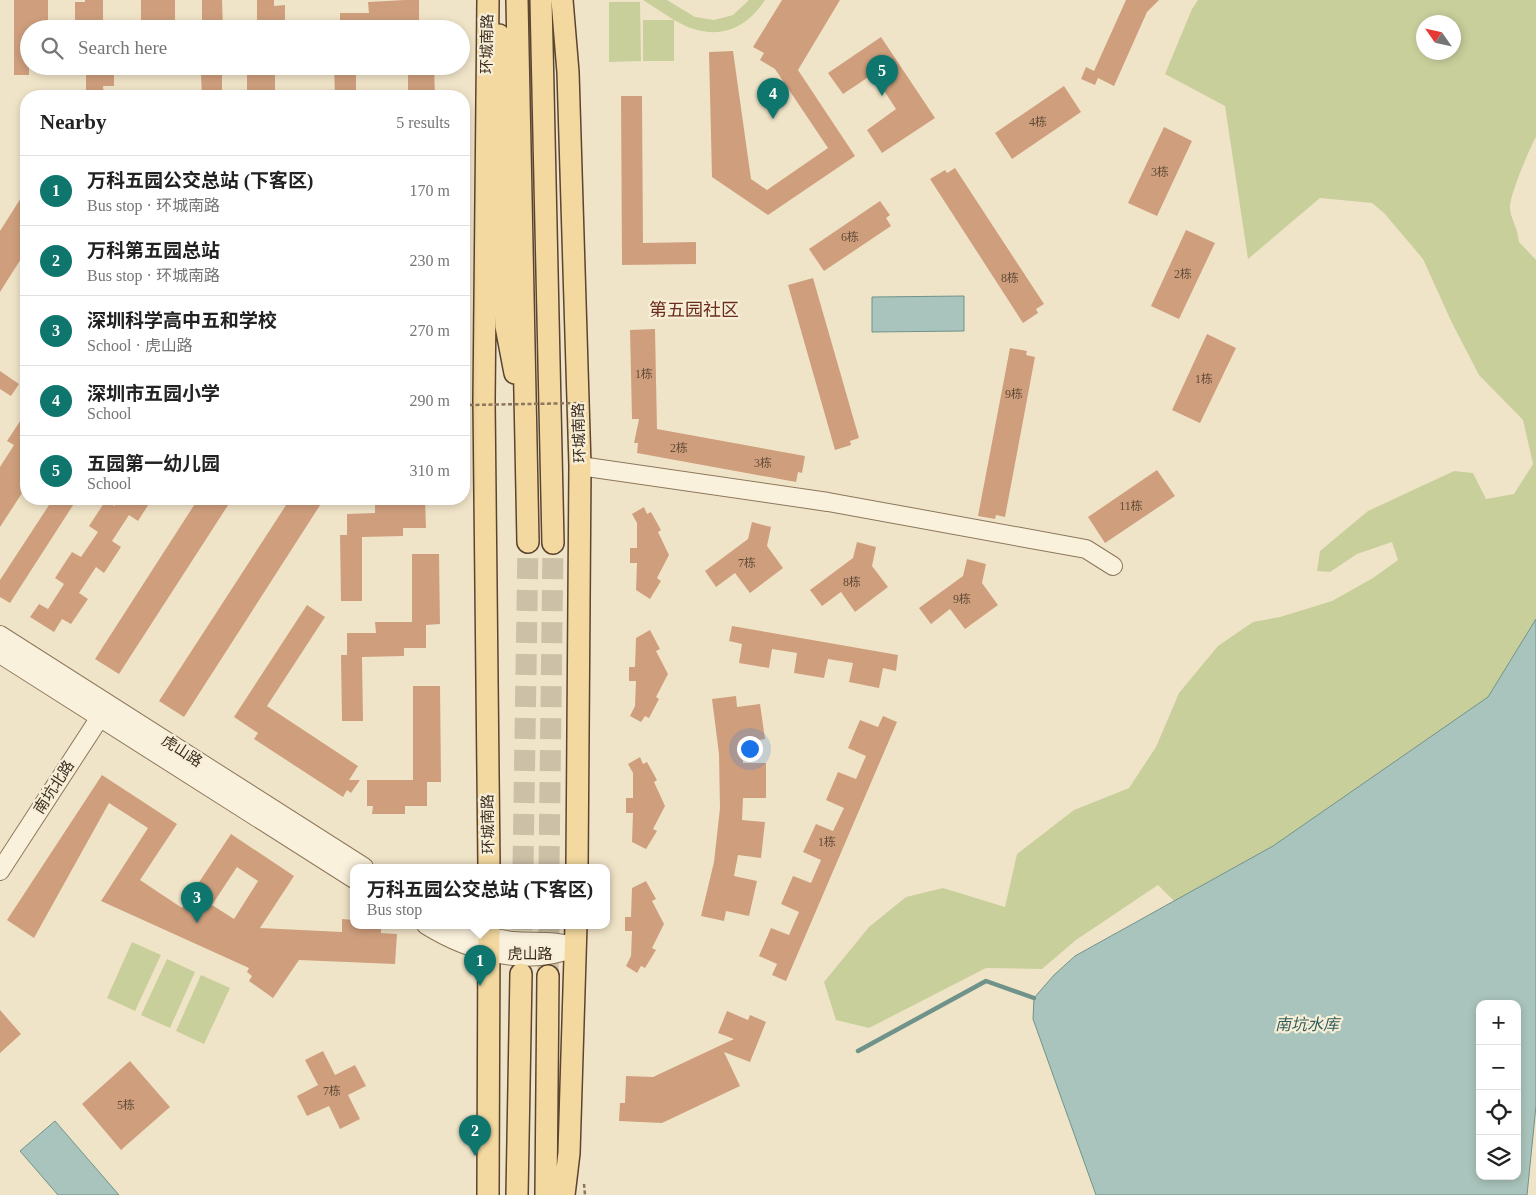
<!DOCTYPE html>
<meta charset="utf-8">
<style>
body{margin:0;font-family:"Times New Roman","Noto Sans SC",serif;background:#f6f6f6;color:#222}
.controls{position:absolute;right:15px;bottom:15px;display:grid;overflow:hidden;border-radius:10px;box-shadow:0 2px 8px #0003}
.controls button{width:45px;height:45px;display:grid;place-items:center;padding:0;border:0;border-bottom:1px solid #e0e0e0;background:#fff;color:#222;font:25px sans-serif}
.compass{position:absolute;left:1416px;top:15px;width:45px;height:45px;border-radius:50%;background:#fff;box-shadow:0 2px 8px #0003;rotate:304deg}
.you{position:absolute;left:749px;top:748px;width:18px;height:18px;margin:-12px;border:4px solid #fff;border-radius:50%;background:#1a73e8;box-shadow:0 0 0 8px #1a73e833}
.badge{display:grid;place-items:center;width:32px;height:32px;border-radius:50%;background:#0f766e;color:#fff;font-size:16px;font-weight:700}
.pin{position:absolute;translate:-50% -41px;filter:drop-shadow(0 1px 2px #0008)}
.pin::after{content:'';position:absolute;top:26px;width:18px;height:15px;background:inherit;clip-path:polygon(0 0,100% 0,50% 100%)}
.popup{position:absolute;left:350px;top:864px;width:260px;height:65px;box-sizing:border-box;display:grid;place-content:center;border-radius:10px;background:#fff;filter:drop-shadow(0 1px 4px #0005);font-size:16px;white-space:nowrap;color:#767676}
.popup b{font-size:19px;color:#222}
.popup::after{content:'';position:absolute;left:50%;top:100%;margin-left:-10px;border:10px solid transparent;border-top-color:#fff}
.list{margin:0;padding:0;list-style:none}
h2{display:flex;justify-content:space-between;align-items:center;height:65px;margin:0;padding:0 20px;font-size:21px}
h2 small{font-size:16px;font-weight:400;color:#767676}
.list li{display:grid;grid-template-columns:32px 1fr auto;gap:15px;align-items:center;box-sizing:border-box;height:70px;padding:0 20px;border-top:1px solid #e0e0e0}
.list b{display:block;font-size:19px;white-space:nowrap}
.list p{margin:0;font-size:16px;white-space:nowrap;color:#767676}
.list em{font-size:16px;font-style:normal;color:#767676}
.icon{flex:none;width:28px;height:28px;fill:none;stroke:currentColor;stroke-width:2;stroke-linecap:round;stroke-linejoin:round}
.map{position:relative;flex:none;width:1536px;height:1195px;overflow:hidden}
.search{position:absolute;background:#fff;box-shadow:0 2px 8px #0003;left:20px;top:20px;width:450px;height:55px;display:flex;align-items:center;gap:12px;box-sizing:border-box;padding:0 18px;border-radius:28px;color:#767676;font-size:19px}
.panel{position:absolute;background:#fff;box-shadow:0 2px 8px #0003;left:20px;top:90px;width:450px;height:415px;border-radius:20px}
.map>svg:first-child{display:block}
</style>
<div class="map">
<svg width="1536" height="1195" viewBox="0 0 1536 1195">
<rect width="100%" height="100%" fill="#f0e4c8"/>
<path fill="#c9cf9b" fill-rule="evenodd" d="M643,0H667L695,17L714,20L733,15L749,0H765C742,35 710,41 674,20V61H643V20H674Z
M1198,0H1536V137C1530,147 1509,197 1510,208C1510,217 1518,228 1519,242L1536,260V619L1488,697L1273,846L1174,901L1158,885L1076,940L1042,969L986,968L869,1028L836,1020L824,982L869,927L906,897L943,888L1005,907L1017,854L1074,810L1129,788L1156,747L1179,693L1218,646L1253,622L1280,617L1332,601L1373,578L1398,560L1392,542L1357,554L1330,572L1317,571L1320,551L1368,511L1454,471L1473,473L1486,499L1514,494L1533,464L1523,420L1479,375L1452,323L1423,259L1384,213L1372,203L1320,198L1248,259L1225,106L1165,74L1192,9ZM1424,22H1454V52H1424Z
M609,2H640L641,61L609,62Z
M132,942L161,955L135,1011L107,998Z
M167,959L195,972L170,1028L141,1015Z
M201,975L230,988L204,1044L176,1031Z"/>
<path fill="#a9c4bc" stroke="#6f938a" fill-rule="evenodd" d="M964,296V331L872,332V297Z
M1536,619V1106L1527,1195H1096L1033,1019L1034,998L1054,975L1075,956L1273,846L1488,697ZM1480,1004H1517V1176H1480Z
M55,1121L119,1195H58L20,1151Z"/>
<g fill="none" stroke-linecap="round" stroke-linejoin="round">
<path stroke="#6f938a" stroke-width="4.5" d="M858,1051L986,981L1034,998"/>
</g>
<path fill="#cf9f7d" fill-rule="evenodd" d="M14,0H48V29H29V75H14Z
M85,0H103V29H75V2H85Z
M141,0H175V29H141Z
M202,0H222L223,29H202Z
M257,0H274V6L285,5V29H257Z
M405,0H419V28L340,29V13H369L368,2Z
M782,0H840L798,70L855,156L768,215L712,177L709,52L733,51L751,179L767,190L828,148L775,69L760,60L764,53L753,47Z
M1126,0H1159L1147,12L1114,86L1098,78L1095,85L1081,79L1086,67L1094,71Z
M881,37L935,118L882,153L867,130L896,109L873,74L843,94L828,73Z
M334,66H356V96H335Z
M408,66H434L435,96H408Z
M86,71H114V86H103L104,96H86Z
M275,74V96H258L257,90H247V75Z
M201,75H222V96H202Z
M1064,86L1081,112L1012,159L995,133Z
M621,96H642L643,243L696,242V264L622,265Z
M1164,127L1192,141L1157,216L1128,203Z
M955,168L1044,304L1036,309L1038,313L1023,323L930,179L945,170L947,173Z
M26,190V251L0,292V231Z
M880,201L890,215L886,218L891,226L824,271L809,249Z
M1186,230L1215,243L1179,319L1151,306Z
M813,278L859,438L850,441L851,445L835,450L788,285Z
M655,329L657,429L805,456L802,473L798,472L796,482L637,453L638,443H634L639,419H632L630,330Z
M1207,334L1236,348L1200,423L1172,410Z
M1010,348L1027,351L1026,355L1035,357L1005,517L996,515L995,519L978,516Z
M0,371L19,384L11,396L0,389Z
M26,412V487L0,527V467L14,445L7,441Z
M1157,470L1175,496L1105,543L1088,517Z
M53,499H77L10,603L0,597V580Z
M119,499H152L138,521L129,515L112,541L121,547L104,573L96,567L79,593L88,599L71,624L62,619L54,632L30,617L39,604L48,609L64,584L55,578L72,552L81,557L98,532L89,526L106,500L114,506Z
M198,499H232L119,674L95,659Z
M290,499H324L184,717L159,701Z
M412,499H425L426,528H403V536L362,537V601H341L340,535H347V514L375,513V502H412Z
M644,507L647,514L651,512L661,530L658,532L669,555L657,578L661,581L650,599L636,590L637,563H630V548H637V523L632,514Z
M752,522L771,527L767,546L783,568L750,593L735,573L716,587L705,571L748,539Z
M857,542L876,547L872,566L888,587L855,612L841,592L822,606L810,590L853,558Z
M412,554H439L440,624L426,625V648H404V656L362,657L363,721H342L341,655H347V633H376L375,622H412Z
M967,559L986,564L982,583L998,605L965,629L950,609L931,624L919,608L963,576Z
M307,605L325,617L267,706L358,766L349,780H360L351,793L347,790L343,797L254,739L258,733L234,717Z
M732,626L898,655L896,671L883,668L879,688L849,682L853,663L828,659L824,678L794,673L797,653L772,649L769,668L739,663L742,644L729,641Z
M650,630L660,649L656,651L668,674L656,697L659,699L649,718L645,716L641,722L630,716L635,706L636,681H629V667H635L636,638Z
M413,686H440L441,782H427V806H405V814H372L373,806H367V780H413Z
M736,696L737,707L760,704L765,739L742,742L743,763H766V798H743L742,820L765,822L761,858L738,855L734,876L757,881L749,916L726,911L724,921L701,916L714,862L720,808L719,754L712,699Z
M883,716L897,722L786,981L772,975L777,964L759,956L771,928L789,935L799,912L781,904L793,876L811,883L821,860L803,852L816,824L833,831L844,808L826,800L838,772L856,779L866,756L848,748L860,720L878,727Z
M640,757L643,764L647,762L657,780L654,782L665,806L653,829L657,831L646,849L632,842L633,813H626V798H633V773L628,764Z
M102,775L177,824L140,880L182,908L231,834L294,876L260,928L342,932V919L354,920V925H381V933L397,934L395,964L299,960L273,998L249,981L252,976L247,972L249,968L101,901L148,828L109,803L34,938L7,920ZM237,867L258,881L234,919L212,905Z
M646,881L656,899L652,901L664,924L652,948L656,950L645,968L641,966L637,973L626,966L631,956L632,931H625V917H631L632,888Z
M0,1010L21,1034L0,1053Z
M727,1011L748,1020L750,1015L766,1022L750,1062L724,1052L740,1086L662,1123L619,1121L620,1103H625L626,1076L653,1077L734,1039L718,1033Z
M323,1051L335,1075L355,1065L366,1086L348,1095L360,1119L340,1129L329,1106L307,1116L297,1096L318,1085L305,1060Z
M130,1061L170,1107L121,1150L82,1104Z"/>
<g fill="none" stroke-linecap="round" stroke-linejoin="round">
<path stroke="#ccc0a6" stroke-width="21" stroke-dasharray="21 11" stroke-linecap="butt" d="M523,867L528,542
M549,867L553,543
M521,962L522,925
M548,976L549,925"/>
<g stroke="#8d765c" stroke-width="20">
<path id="minor" d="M580,466L828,502L1086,549L1113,566
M0,635L364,867
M0,654L354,879
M0,871L106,708
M426,925C469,952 527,968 576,947
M455,925C473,932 493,939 513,941C537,943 551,939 576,947"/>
</g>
<g stroke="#5b4430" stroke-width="24">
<path id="major" d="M488,0L484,401L489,867
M517,0L528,542
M541,0L553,543
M562,0L568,72L580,466L577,867
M499,35L502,65L506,326L515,373
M488,1195L489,925
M517,1195L521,974
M546,1195L548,976
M564,1195L569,1153L576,925"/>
</g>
<path stroke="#8d765c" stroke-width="2.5" stroke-dasharray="4 2.5" stroke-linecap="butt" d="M584,1184L585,1195"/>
<use href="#minor" stroke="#faf1dc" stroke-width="18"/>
<use href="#major" stroke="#f3d9a0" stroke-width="21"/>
<path stroke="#8d765c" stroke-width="2.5" stroke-dasharray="4 2.5" stroke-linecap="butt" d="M469,405L583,403"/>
</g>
<g text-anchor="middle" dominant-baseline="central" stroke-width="4.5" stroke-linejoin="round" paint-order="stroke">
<g font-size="12" fill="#624a37">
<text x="1038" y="122">4栋</text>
<text x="1160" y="172">3栋</text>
<text x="850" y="237">6栋</text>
<text x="1183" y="274">2栋</text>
<text x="1010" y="278">8栋</text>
<text x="644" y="374">1栋</text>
<text x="1204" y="379">1栋</text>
<text x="1014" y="394">9栋</text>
<text x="679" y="448">2栋</text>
<text x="763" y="463">3栋</text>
<text x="1131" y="506">11栋</text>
<text x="747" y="563">7栋</text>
<text x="852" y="582">8栋</text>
<text x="962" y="599">9栋</text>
<text x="827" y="842">1栋</text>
<text x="332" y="1091">7栋</text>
<text x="126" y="1105">5栋</text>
</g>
<g font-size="15" fill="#3d2e20" stroke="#f7eed8">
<text transform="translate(487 44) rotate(-89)">环城南路</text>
<text transform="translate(579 433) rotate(-92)">环城南路</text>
<text transform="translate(182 751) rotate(33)">虎山路</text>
<text transform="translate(54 787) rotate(-57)">南坑北路</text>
<text transform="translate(488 824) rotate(-91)">环城南路</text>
<text x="530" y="954">虎山路</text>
</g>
<g font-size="16" font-style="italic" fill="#2f5d5a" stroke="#f7eed8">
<text x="1307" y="1024">南坑水库</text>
</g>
<g font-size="18" fill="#6b2e1e" stroke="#f7eed8">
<text x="694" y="310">第五园社区</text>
</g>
</g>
</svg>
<div class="controls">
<button>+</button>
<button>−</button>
<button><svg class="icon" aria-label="locate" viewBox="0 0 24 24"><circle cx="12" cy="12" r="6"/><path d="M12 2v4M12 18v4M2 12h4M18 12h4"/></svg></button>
<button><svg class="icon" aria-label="layers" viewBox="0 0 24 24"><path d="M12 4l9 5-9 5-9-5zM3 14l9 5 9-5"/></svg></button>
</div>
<svg class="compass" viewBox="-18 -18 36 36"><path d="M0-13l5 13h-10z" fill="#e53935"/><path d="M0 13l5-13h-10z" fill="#767676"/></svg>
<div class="you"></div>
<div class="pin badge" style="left:480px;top:986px">1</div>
<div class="popup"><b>万科五园公交总站 (下客区)</b>Bus stop</div>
<div class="pin badge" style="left:475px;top:1156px">2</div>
<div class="pin badge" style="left:197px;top:923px">3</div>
<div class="pin badge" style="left:773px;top:119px">4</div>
<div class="pin badge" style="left:882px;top:96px">5</div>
<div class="search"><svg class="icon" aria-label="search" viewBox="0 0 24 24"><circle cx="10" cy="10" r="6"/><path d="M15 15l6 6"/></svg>Search here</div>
<section class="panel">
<h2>Nearby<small>5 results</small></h2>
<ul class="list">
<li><span class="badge">1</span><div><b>万科五园公交总站 (下客区)</b><p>Bus stop · 环城南路</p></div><em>170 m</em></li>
<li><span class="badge">2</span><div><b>万科第五园总站</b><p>Bus stop · 环城南路</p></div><em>230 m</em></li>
<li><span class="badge">3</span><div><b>深圳科学高中五和学校</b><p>School · 虎山路</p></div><em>270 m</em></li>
<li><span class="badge">4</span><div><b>深圳市五园小学</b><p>School</p></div><em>290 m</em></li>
<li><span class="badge">5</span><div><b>五园第一幼儿园</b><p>School</p></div><em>310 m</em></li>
</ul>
</section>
</div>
